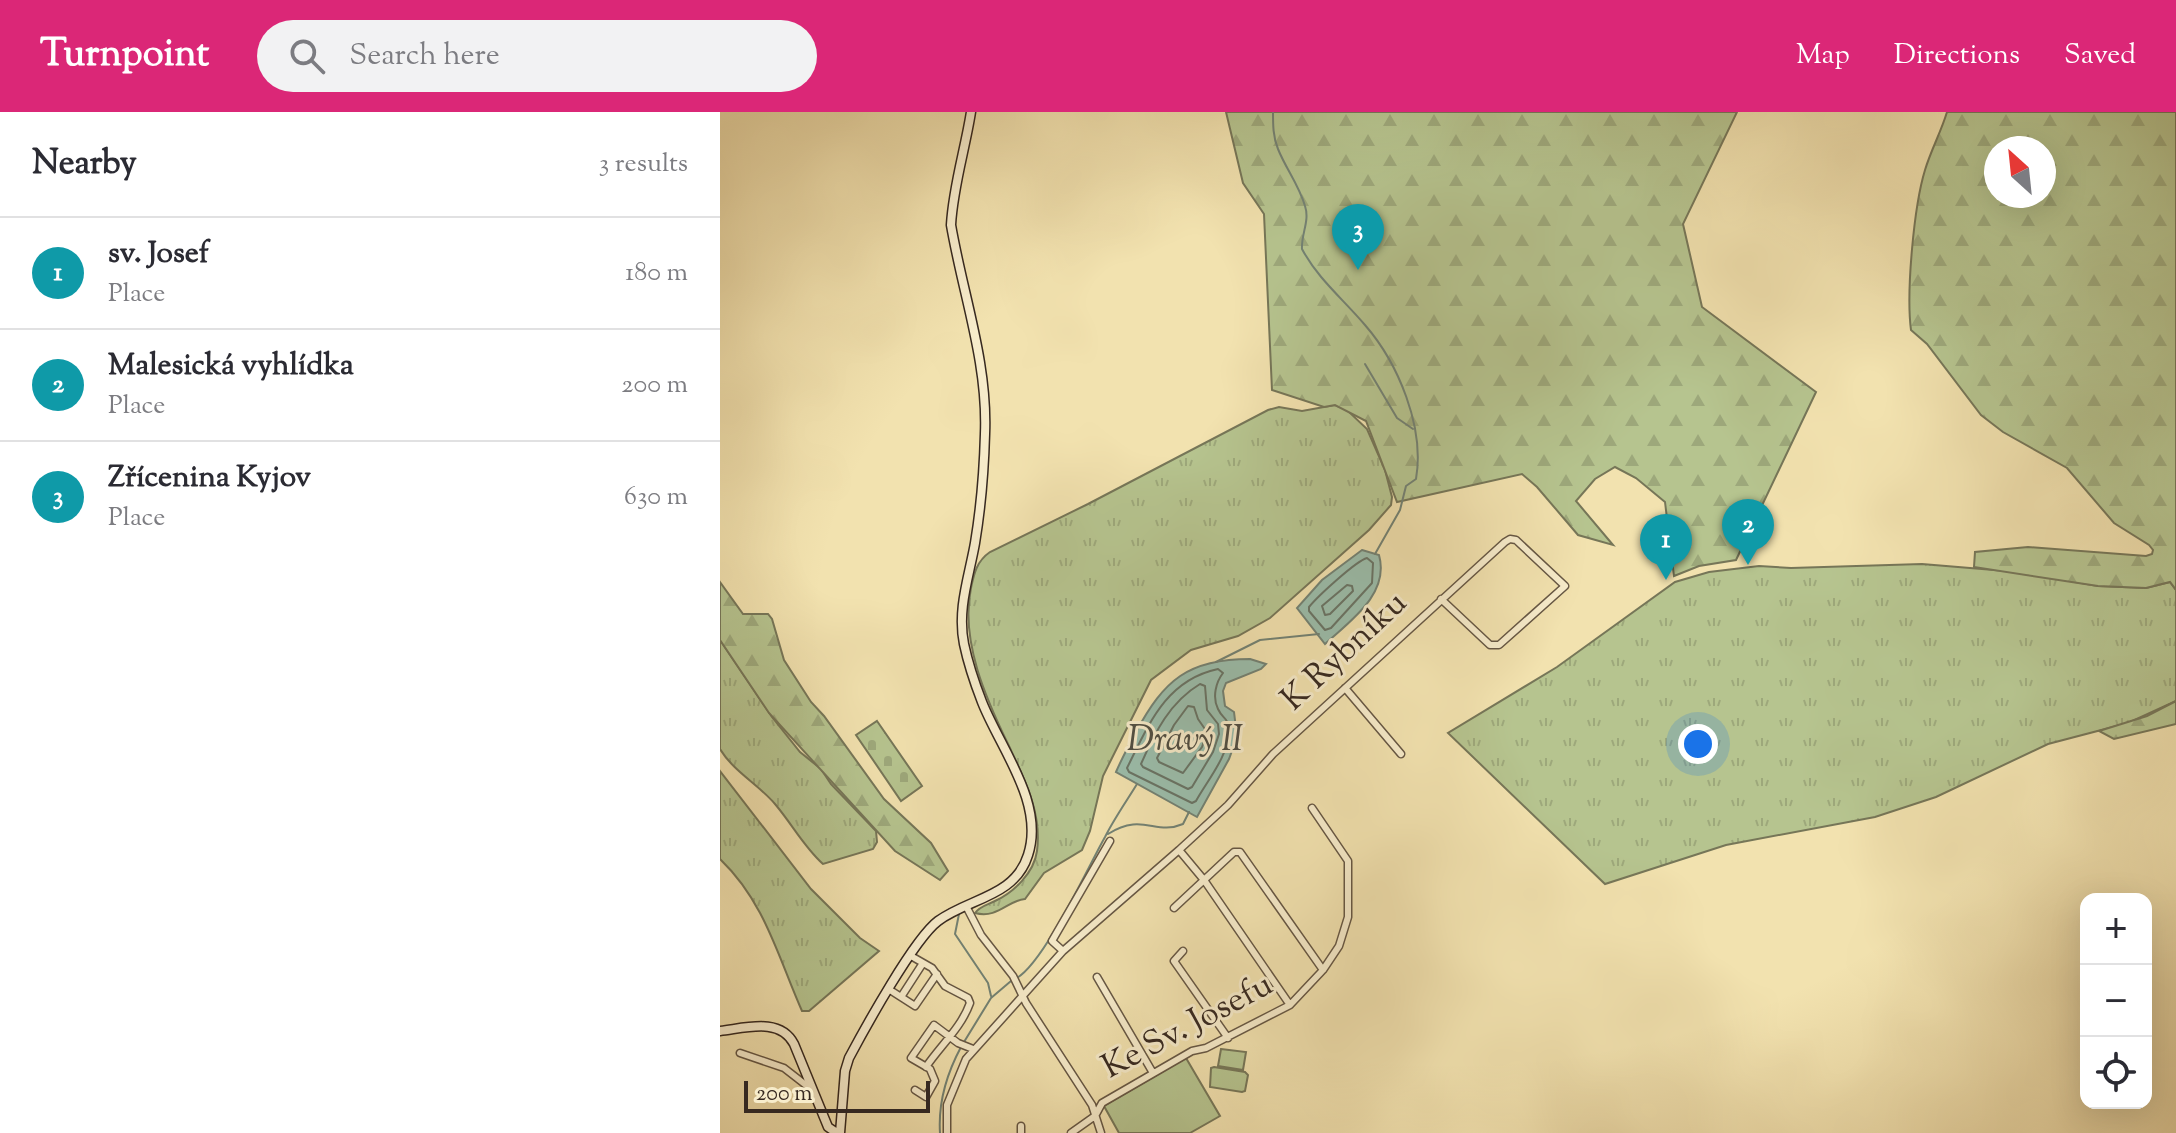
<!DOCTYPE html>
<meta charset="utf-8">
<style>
body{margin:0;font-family:"Sorts Mill Goudy",serif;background:#f2f2f3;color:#2b2b33}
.controls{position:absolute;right:24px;bottom:24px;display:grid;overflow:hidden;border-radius:16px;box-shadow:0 8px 32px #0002}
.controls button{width:72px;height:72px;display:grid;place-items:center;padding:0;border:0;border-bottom:2px solid #e1e1e2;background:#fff;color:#2b2b33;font:40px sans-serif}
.compass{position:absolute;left:1264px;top:24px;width:72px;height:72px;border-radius:50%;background:#fff;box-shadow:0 8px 32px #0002;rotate:333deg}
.scale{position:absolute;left:24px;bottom:20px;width:186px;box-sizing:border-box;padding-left:8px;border:4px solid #372920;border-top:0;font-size:22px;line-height:28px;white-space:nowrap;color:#372920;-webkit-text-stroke:6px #f7eccb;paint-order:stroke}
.you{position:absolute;left:978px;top:632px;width:28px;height:28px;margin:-20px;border:6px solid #fff;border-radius:50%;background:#1a73e8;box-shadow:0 0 0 12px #1a73e833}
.badge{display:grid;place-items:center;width:52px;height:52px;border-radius:50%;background:#db2777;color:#fff;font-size:26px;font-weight:700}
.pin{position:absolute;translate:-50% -66px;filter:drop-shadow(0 2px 4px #0008)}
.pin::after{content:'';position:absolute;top:42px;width:28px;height:24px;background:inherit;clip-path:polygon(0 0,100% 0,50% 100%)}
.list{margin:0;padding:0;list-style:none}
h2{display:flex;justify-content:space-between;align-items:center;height:104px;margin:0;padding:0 32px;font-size:34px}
h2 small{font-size:26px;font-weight:400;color:#7c7c81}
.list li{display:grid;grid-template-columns:52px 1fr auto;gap:24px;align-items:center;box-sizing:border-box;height:112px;padding:0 32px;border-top:2px solid #e1e1e2}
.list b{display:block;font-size:30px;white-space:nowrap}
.list p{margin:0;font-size:26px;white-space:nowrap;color:#7c7c81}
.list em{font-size:26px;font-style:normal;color:#7c7c81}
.icon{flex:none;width:44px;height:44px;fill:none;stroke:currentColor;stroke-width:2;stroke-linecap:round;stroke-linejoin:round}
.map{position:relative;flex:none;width:1456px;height:1021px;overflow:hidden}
header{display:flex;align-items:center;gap:48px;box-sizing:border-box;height:112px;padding:0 40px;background:#db2777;color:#fff}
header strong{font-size:38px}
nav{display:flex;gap:44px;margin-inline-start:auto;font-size:28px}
.search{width:560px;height:72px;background:#f2f2f3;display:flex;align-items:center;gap:20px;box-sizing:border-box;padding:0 28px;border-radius:44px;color:#7c7c81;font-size:30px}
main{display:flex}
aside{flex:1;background:#fff}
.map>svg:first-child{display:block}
</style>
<header>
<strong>Turnpoint</strong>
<div class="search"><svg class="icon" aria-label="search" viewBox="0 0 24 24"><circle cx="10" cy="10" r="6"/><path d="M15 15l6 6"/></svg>Search here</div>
<nav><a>Map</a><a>Directions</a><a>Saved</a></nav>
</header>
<main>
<aside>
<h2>Nearby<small>3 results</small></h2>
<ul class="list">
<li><span class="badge" style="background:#0f9aa8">1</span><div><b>sv. Josef</b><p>Place</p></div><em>180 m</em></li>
<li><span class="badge" style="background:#0f9aa8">2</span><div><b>Malesická vyhlídka</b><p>Place</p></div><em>200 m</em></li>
<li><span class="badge" style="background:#0f9aa8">3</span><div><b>Zřícenina Kyjov</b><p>Place</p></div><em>630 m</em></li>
</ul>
</aside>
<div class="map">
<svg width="1456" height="1021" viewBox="0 0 1456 1021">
<defs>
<pattern id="grass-tufts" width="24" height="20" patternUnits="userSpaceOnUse" patternTransform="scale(2)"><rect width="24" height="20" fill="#b6c48f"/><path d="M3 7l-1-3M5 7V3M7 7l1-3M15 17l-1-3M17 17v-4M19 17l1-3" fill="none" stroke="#9da87b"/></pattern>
<pattern id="forest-firs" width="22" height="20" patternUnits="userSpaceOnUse" patternTransform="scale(2)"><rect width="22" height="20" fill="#b6c48f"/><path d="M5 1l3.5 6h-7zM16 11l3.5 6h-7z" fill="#9da87b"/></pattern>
<pattern id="cemetery-stones" width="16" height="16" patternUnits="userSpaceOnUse" patternTransform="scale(2)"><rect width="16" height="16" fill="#b6c48f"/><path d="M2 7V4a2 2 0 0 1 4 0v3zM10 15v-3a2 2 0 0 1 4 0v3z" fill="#9da87b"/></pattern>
</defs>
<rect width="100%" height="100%" fill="#f2e2af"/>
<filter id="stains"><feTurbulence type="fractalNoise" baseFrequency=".0025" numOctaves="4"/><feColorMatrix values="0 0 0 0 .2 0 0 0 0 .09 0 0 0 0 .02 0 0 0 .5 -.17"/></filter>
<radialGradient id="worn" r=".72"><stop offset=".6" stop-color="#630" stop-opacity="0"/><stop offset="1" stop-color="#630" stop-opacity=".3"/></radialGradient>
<path fill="url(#grass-tufts)" stroke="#767658" stroke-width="2" d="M615,293L627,298L647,317L665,358L672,385L671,393L649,418L550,506L518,524L471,538L431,568L383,664L370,719L362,738L324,761L305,787C288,788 278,807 255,801C260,794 267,793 275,789C294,780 314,761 317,739C322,701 305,668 289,634C266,587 240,529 251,476C254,461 257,449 270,440L368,392L548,298L559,295L582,299Z
M1202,452L1298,460L1378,474L1426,476L1450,470L1456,478V589L1408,611L1328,632L1216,685L1155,705L1006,733L885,772L728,621L837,555L955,470L989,460L1039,454L1071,456Z
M0,528L52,605L80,640L101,657L111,672L156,719L157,730L153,737L103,752C84,735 72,712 55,692C38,672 14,660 0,637Z
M0,659L91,777L140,826L159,839L89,899H82C58,845 45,790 0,747Z"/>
<path fill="url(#forest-firs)" stroke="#767658" stroke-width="2" fill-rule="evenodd" d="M506,0H1017L963,112L982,195L1096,280L1016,448L979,454L954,464L945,390L916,366L895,355L875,367L856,389L893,433L858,423L817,375L802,362L677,390L646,309L615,293L604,295L552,278L544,102L523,71Z
M1227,0H1456V478L1450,470L1426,476L1378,474L1254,455L1255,440L1308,435L1426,444L1432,442L1433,438L1429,433L1394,411L1347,356L1283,320L1261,303L1207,232L1191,218C1186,180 1194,94 1205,58C1211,38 1221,20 1227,0ZM1324,36V84H1276V36Z
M0,470L23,502H48L52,507L64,548L91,590L104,604L164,687L211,731L228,759L220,768L175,739L49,601L0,528Z
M1456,589V612L1394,627L1379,619L1427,604Z"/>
<path fill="url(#cemetery-stones)" stroke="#767658" stroke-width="2" d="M157,609L202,674L181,689L136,623Z"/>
<path fill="#b6c48f" stroke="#767658" stroke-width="2" d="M501,937L526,940L523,958L498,954Z
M466,946L500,1004L470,1021H399L384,994Z
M494,955L525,960L528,963L525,979L522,980L490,975L491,956Z"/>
<path fill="#9bbeac" stroke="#738274" stroke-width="2" d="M642,438L659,443C670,482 630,509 605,532L577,496L602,468Z
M530,547L546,552L541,557L506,571L503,579L505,594L514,600L517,625L509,647L477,705L396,660C402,646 409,633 416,620C444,568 468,547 530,547Z"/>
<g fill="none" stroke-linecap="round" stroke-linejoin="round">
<path stroke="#697466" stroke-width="2" d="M647,446L653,451L652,471L611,516L605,518L589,499V495C598,484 636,449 647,446Z
M627,473L632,474L633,479L610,502L605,503L602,494Z
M498,557L503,561C496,570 492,585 498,597C503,608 508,604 509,619C509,643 487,669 476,689L472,691L409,660L407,656C429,612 446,568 498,557Z
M480,572L485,574L487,598L498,612L499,622L493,640L472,675L468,677L423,655L421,652C435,620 450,590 480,572Z
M468,594L474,595L478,607L487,620L482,635L463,661L439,650L437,646L454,613Z"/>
<path stroke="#738274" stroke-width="2" d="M553,0C553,13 553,25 558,37C566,57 579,73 585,94C590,109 581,122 582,137C598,167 623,187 645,213C678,251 705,315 696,367L686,374L680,398L655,442
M645,252L677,306L693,317
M496,550L540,528L599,522
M388,722C423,700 435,724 463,712L469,700
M239,802L235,822L268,871L271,884
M297,866C325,849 367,757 385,725C394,707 406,690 417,672
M244,930L271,886L291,869
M220,1021C218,990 226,963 241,935"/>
<g stroke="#665744" stroke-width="9">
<path id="street" d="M625,576L681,642
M459,738L484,768L570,893
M246,794L261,823L293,864L306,891L372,993L381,1021
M454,796L514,740H520L603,858
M343,839L332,829L390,729
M463,839L454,849L508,926
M191,844L212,856L225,874L248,886L250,891C241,916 221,933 206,955
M377,865L433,961
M170,878L195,894L217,862
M181,885L203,851
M20,941L64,956L91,977
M195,978L206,985L215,969L210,957L191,946L214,913L238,931L253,937
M227,1021V993L246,947L343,839L459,738L508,693L553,642L785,430L790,427L796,428L845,474L779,533H770L721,487
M301,1021V1014
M351,1021L375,1004L382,991L472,939L486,936L570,893L603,858L619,834L628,805V749L592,696"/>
</g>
<g stroke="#372920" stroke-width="11">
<path id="secondary" d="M0,919C26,916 60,905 74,932L108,1015L117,1021
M120,1021L125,959L129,946C145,916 194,827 218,809C249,786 295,785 308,743C325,691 280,636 262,590C255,572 248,551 244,532C237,497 249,465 255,431C261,395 264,358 265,322C268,251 243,183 231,113C233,75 245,38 251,0"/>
</g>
<use href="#street" stroke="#f7eccb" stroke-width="6"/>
<use href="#secondary" stroke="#f7eccb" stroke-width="8"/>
</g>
<g text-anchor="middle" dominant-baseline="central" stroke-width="6" stroke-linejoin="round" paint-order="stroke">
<g font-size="34" fill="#372920" stroke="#f7eccb">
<text transform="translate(625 540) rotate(-43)">K Rybníku</text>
<text transform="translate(468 915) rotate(-28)">Ke Sv. Josefu</text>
</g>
<g font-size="36" font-style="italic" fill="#504e43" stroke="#f7eccb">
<text x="465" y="629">Dravý II</text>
</g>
</g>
<rect width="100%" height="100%" filter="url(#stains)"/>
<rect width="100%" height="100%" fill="url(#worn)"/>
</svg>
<div class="controls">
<button>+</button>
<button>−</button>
<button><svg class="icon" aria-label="locate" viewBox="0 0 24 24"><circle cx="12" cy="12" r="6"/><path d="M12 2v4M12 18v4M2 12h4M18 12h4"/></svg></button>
</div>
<svg class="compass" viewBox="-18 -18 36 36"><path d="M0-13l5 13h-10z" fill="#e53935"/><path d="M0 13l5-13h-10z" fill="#7c7c81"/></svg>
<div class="scale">200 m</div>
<div class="you"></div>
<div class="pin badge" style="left:946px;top:468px;background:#0f9aa8">1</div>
<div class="pin badge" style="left:1028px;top:453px;background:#0f9aa8">2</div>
<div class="pin badge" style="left:638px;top:158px;background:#0f9aa8">3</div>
</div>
</main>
